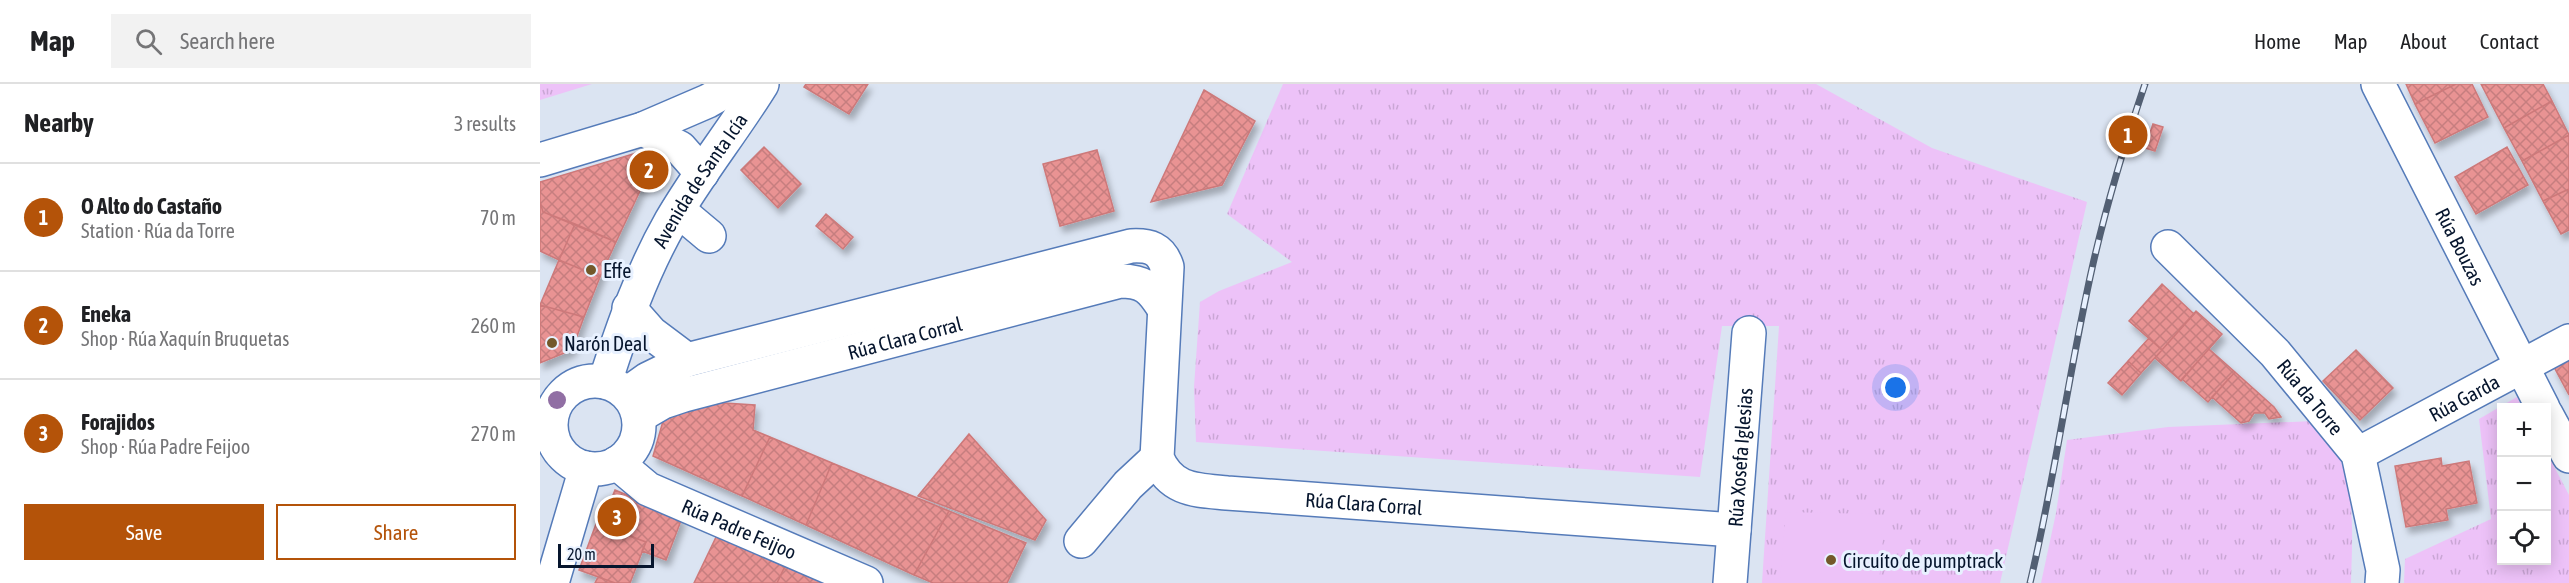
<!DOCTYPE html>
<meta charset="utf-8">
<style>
body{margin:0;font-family:"Asap Condensed",sans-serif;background:#f2f2f2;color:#202124}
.controls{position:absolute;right:18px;bottom:18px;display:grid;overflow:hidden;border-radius:0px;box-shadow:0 3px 15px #0003}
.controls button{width:54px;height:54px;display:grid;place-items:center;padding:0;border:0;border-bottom:2px solid #e0e0e0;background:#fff;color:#202124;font:30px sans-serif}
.scale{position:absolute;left:18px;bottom:15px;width:96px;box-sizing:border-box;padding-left:6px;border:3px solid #06152d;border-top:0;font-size:16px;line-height:21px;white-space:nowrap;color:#06152d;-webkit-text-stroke:4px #e8f1ff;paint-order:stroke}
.you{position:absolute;left:1356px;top:304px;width:21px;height:21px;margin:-15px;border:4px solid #fff;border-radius:50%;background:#1a73e8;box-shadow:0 0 0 9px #1a73e833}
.badge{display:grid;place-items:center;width:39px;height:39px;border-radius:50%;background:#b45309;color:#fff;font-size:20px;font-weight:700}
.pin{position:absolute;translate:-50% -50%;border:3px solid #fff;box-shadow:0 2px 6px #0006}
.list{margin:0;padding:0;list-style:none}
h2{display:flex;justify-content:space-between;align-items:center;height:78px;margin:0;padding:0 24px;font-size:26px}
h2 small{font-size:20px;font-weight:400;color:#757577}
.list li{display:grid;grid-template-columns:39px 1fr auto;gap:18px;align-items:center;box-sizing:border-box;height:108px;padding:0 24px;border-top:2px solid #e0e0e0}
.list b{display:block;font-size:22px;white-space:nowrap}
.list p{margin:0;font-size:20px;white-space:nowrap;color:#757577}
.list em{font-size:20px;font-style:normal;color:#757577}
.actions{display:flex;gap:12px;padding:18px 24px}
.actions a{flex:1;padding:14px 0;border:2px solid #b45309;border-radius:0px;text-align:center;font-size:21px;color:#b45309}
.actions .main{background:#b45309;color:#fff}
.icon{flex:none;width:33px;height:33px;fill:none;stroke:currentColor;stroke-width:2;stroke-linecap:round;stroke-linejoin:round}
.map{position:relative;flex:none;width:2029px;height:499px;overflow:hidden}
header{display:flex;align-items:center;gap:36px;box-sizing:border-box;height:84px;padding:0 30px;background:#fff;border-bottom:2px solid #e0e0e0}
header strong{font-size:28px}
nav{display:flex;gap:33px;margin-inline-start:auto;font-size:21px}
.search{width:420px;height:54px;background:#f2f2f2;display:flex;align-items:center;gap:15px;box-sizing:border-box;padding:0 21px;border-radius:0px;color:#757577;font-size:22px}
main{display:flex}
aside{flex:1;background:#fff}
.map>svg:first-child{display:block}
</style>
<header>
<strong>Map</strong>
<div class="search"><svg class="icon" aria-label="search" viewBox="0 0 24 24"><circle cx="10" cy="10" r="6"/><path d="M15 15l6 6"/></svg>Search here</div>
<nav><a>Home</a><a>Map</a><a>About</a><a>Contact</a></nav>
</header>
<main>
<aside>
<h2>Nearby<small>3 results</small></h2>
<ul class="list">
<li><span class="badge">1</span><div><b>O Alto do Castaño</b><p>Station · Rúa da Torre</p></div><em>70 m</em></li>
<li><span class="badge">2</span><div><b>Eneka</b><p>Shop · Rúa Xaquín Bruquetas</p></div><em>260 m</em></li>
<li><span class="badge">3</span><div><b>Forajidos</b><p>Shop · Rúa Padre Feijoo</p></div><em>270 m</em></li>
</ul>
<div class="actions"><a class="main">Save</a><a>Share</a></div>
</aside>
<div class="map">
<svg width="2029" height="499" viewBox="0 0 2029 499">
<defs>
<pattern id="grass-tufts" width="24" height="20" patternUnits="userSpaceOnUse" patternTransform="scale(1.5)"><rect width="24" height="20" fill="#edc2f8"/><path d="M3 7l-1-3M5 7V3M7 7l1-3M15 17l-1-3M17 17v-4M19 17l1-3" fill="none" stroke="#caa6d5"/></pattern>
<pattern id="building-cross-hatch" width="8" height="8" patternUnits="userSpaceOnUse" patternTransform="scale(1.5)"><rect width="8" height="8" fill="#e99393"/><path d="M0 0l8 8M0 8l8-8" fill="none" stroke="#c67e7f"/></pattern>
<filter id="shadow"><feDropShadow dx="3.5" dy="6" stdDeviation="3" flood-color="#0004"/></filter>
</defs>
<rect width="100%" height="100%" fill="#dbe4f2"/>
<path fill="url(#grass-tufts)" d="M0,0H52L0,16Z
M743,0H1276L1392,64L1547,118L1460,499H1222L1239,242H1182L1160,393L656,358L654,303L660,218L679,207L752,178L687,130Z
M1977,313L1982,323L1962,324V476H2006L2007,369L2029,411V499H1864L1865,475L1951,435L1939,335Z
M1774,337C1780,346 1788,354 1794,363C1817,405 1812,453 1811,499H1501L1516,429L1527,356L1628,343Z"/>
<path fill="#edc2f8" d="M1246,428L1333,430L1343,454L1339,499H1240Z"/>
<path fill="url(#building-cross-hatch)" stroke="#cd797a" stroke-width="1.5" filter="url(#shadow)" d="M266,0H328L309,30L264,3Z
M1866,0H1916L1875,20Z
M1916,0H1932L1948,33L1895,59L1875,20Z
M1941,0H2003L2012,17L1964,44Z
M664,6L715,37L682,101L611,118Z
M2012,17L2029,51L1982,77L1964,44Z
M1613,40L1623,43L1615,67L1605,64Z
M2029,51V105L2003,117L1982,77Z
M224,63L261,100L238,124L201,86Z
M1967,63L1988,101L1936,130L1915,93Z
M106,66L115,75L76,158L3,128L0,118V98Z
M557,66L574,127L520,142L503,80Z
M2029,105V146L2021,150L2003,117Z
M0,118L3,128L35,140L19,176L0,167Z
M286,130L313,153L303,165L276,142Z
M35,140L76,158L60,193L19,176Z
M19,176L60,193L44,233L0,221Z
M1622,200L1654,230L1622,266L1589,237Z
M0,221L44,233L32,266L0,279Z
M1656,227L1682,250L1641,297L1615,274Z
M1609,254L1622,266L1601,289L1588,277Z
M1669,265L1695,288L1668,318L1642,295Z
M1816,266L1853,304L1820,336L1783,297Z
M2029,275V311L2014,283Z
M1588,277L1601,289L1582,311L1568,299Z
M1695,288L1734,323L1741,333L1729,335L1725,329H1714L1709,337L1701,339L1672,313Z
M169,318L215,321L213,346L230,353L202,412L113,372L125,330Z
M429,350L506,436L495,456L378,412Z
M230,353L292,379L266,441L202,412Z
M1901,374L1902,382L1929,377L1937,419L1906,425L1908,436L1866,443L1855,382Z
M292,379L409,427L374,491L266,441Z
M75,406L142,434L126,476L102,467L106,458L61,441Z
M409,427L486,459L467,499H393L374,491Z
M56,440L106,458L90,499H75L39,486Z
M178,449L247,478L237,499H154Z
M247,478L299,499H237Z
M58,493L75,499H55Z"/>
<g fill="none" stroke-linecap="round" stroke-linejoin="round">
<g stroke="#557bb9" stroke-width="36">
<g id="minor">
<path id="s1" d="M1838,0L2003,324"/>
<path d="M103,45L140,64L162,89"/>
<path d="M0,76L103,45L168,17L198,0"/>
<path d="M138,126L169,152"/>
<path id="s2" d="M1628,163L1735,269L1818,370L1843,486L1842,499"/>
<path d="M89,224L111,249L147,276"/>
<circle cx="55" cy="341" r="44"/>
<path id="s3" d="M65,298C83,242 102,188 131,137C158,90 193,47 222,0"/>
<path id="s4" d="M87,310L108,295L147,276L591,162C609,161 621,164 627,183L617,374C631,407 656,406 687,409L1194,446"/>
<path d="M2006,330L2029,372"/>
<path id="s5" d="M99,332L123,318L144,311L580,197C604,197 611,204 623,223"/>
<path id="s6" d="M1818,370L2029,257"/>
<path id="s7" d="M77,379L108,405L326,499"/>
<path d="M541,457L588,401L617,374"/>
<path d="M12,499L46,384"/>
<path id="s8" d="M1190,499L1209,249"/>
</g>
</g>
<use href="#minor" stroke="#fff" stroke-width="33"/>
<g stroke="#525f73" stroke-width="7">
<path id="rail" d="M1490,499C1515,394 1529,286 1553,180C1567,119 1585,59 1605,0"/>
</g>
<use href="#rail" stroke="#e8f1ff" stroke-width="4.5" stroke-dasharray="14" stroke-linecap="butt"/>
</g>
<circle fill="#916fa4" cx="17" cy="316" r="9"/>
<g fill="#73582a" stroke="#e8f1ff" stroke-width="2">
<circle cx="51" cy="186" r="6"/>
<circle cx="12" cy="259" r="6"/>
<circle cx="1291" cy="476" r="6"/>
</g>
<g text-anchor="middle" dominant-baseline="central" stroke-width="6" stroke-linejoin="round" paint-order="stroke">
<g font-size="20" fill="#06152d" stroke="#e8f1ff">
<text stroke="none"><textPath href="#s3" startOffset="224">Avenida de Santa Icía</textPath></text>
<text stroke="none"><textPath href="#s1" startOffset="182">Rúa Bouzas</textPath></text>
<text stroke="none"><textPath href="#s5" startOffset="278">Rúa Clara Corral</textPath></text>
<text stroke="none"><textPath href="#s2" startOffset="207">Rúa da Torre</textPath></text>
<text stroke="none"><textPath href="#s6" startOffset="120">Rúa Garda</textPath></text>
<text stroke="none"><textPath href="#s8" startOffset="126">Rúa Xosefa Iglesias</textPath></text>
<text stroke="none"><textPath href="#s4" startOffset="986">Rúa Clara Corral</textPath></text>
<text stroke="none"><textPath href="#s7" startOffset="140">Rúa Padre Feijoo</textPath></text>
</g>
<g font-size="20" fill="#06152d" stroke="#e8f1ff" text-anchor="start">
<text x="63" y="186">Effe</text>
<text x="24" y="259">Narón Deal</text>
<text x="1303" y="476">Circuíto de pumptrack</text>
</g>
</g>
</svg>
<div class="controls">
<button>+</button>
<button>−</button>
<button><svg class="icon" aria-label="locate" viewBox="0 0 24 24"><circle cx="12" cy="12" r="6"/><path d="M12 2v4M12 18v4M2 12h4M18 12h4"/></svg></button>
</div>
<div class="scale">20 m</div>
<div class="you"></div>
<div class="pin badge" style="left:1588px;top:51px">1</div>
<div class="pin badge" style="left:109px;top:86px">2</div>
<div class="pin badge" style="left:77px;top:433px">3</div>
</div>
</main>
